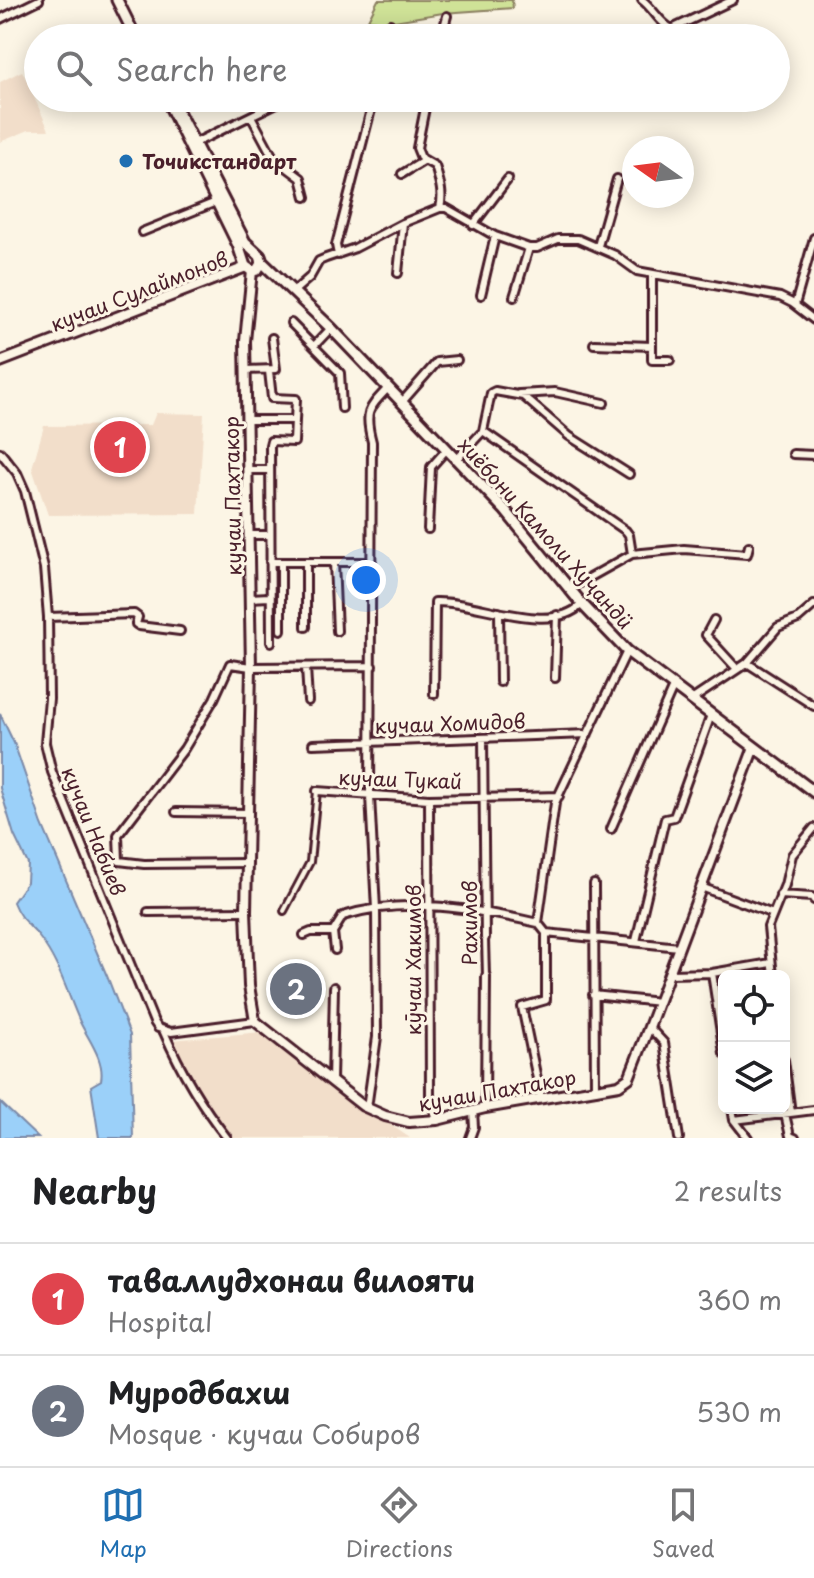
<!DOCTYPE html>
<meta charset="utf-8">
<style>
body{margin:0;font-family:"Playpen Sans",sans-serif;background:#f2f2f2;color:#202124}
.controls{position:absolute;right:24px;bottom:24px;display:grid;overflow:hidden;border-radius:12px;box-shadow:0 4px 20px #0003}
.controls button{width:72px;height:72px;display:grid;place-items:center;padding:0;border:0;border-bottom:2px solid #e0e0e0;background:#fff;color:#202124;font:40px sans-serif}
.compass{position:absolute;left:622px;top:136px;width:72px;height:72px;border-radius:50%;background:#fff;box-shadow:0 4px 20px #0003;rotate:284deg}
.you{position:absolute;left:366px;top:580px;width:28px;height:28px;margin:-20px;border:6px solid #fff;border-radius:50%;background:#1a73e8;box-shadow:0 0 0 12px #1a73e833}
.badge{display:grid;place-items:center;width:52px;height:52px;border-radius:50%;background:#1f6fb2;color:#fff;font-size:26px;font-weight:700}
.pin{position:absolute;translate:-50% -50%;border:4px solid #fff;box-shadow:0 2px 8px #0006}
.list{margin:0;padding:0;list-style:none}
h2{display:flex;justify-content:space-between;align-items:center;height:104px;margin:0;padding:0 32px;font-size:34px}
h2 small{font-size:26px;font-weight:400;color:#757577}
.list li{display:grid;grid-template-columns:52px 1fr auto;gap:24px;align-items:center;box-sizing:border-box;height:112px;padding:0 32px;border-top:2px solid #e0e0e0}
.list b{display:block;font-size:30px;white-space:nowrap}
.list p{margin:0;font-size:26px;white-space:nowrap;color:#757577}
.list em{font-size:26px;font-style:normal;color:#757577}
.icon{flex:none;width:44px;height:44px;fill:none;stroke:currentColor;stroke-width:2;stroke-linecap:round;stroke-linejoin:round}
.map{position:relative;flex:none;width:814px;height:1138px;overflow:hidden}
.search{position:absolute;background:#fff;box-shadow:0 4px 20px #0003;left:24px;right:24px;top:24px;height:88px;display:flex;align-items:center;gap:20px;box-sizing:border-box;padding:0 28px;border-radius:44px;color:#757577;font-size:30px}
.sheet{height:328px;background:#fff}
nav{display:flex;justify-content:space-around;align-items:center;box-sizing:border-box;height:112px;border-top:2px solid #e0e0e0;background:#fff;font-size:22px;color:#757577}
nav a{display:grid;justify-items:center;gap:4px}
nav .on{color:#1f6fb2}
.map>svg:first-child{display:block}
</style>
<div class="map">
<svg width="814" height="1138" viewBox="0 0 814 1138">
<rect width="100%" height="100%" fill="#fcf5e5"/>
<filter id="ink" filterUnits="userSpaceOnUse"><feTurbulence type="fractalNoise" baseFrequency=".0125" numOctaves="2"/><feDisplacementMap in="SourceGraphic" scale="16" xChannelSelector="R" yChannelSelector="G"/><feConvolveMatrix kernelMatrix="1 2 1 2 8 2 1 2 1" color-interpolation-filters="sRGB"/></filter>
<g filter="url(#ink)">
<path fill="#f2deca" d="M22,71L49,130H29L0,142V82Z
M156,413L204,414L198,514L48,515L32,468L44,426L151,425Z
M262,1032L316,1074L410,1138H232L196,1092L172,1040Z"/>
<path fill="#cfe297" stroke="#8c8061" stroke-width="2" d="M378,0H512L513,8L443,13L388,22L368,20Z"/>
<path fill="#9bd0f9" stroke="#7b89a7" stroke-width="2" d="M0,714L14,743L42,824L107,976L130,1035L133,1138H99L91,1086L101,1080C105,1060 88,1039 80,1022C67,993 59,962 39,937C28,923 20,920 13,902L27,882L28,864L14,835L0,788Z
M0,1102L38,1138H0Z"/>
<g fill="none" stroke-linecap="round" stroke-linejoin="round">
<g stroke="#4a1f2b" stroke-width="10">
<path id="pedestrian" d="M284,911L310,862L317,791
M485,939L486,976"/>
</g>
<g stroke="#4a1f2b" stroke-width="12">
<path id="minor" d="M642,0C653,8 660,24 672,29L733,0
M0,19L39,0
M388,38L390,24
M441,38L447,16
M427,98L417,148L421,158L435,166C439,180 444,193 440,208
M251,116L273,157L301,178L306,197
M193,144L287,98
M402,174L425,160
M473,225L508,179
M142,232L216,202
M598,246L617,179
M338,255L336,245L374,98
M398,273L403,223
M652,275V360H670
M293,292L310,277L319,261L326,258L355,248L403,223L440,208H446L495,236L529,248H537L558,239H578L615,255L637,271L780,297L792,303L814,320
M481,295L495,236
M514,297L529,248
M795,305L814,238
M291,323L340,373L342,408
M594,344L652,346
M314,346L331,328
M246,370L276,369L272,338
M269,371L272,398L296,399L294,442L271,441L270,445L271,642
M519,394L555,392L604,403
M402,402L437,362L457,360
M246,420H295
M483,431L491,393L495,391L523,396L569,436L629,474
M0,452L17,473L25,491L44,568L48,617L49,699L45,743L52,772L154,1022L158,1028L171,1032L255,1021
M793,454L814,455
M457,459L483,431L626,531L629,535L632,554
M247,470H269
M428,529L431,467L447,449
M249,535H270
M270,562H372
M334,562L337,631
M571,588L632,554L684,549L747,554L749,546
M250,598L269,597
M499,612L500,682
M48,617L134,614L138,617L136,624L139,626L180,631
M714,620L706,635L737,669
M306,627V562
M281,630V562
M747,663L814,706
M306,667L308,701
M555,678L557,615
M434,694L435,602C475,600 550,637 582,604
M693,699L747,663L778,627L798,619L814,605
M483,738L485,938
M313,744L588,734
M317,791L429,799L559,796
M429,799L430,1096L437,1120
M176,812L249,813
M611,829L674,685
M248,863L144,864L119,861L118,835L184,749L214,699L230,664L251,667L372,666
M594,884L595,1090
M701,887L773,914
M780,895L812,897L814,900
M148,912L246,911
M546,933L679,947
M304,935L311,932H333
M636,941L665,819L674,817L711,715
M335,950L333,932L343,916C405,896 476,909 538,923
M712,973L724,1053
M669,974L712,973L771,963
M773,976L768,927L785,885L792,855L814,828
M593,995L659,1002
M649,1027L664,1043L679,1138
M164,1032C181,1071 200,1104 227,1138
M784,1060L791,1113
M332,1082L334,987
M541,1098L522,1007L546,1000V933L538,923L555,803L627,651
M367,1108L377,1037L376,909L370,796L372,442C364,412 368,409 388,388
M485,1108L486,976
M732,1108L734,1120L748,1138
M785,1114L790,1136L795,1138
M734,1120L814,1110
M470,1138L474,1127L473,1111"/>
</g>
<g stroke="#4a1f2b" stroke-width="14">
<path id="secondary" d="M252,271L245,341L251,667L246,911L249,986L255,1021L363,1106L385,1116L409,1122L437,1120L485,1108L619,1085L629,1078L649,1027L754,747
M0,362L246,267"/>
</g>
<g stroke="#4a1f2b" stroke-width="15">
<path id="primary" d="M117,0L136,38
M166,98L238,245L245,266L252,271L257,270L262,262L260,256L245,242L171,98
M262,262L331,328L505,510L582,604L627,651L814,792"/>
</g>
<use href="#pedestrian" stroke="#fcf5e5" stroke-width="4"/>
<use href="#minor" stroke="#fcf5e5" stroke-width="6"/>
<use href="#secondary" stroke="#fcf5e5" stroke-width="8"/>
<use href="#primary" stroke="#fcf5e5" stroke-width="9"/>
</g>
</g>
<circle fill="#1f6fb2" stroke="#fcf5e5" stroke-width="3" cx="126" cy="161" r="8"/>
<g text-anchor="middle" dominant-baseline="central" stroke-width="6" stroke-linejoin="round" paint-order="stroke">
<g font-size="20" font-weight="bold" fill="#4a1f2b" stroke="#fcf5e5" text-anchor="start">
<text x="142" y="161">Точикстандарт</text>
</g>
<g font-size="20" fill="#4a1f2b" stroke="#fcf5e5">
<text transform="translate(139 291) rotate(-21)">кучаи Сулаймонов</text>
<text transform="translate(232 496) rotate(-91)">кучаи Пахтакор</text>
<text transform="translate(546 533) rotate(48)">хиёбони Камоли Хуҷандӣ</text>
<text transform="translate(450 723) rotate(-2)">кучаи Хомидов</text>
<text transform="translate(400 779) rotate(2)">кучаи Тукай</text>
<text transform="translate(94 831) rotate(68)">кучаи Набиев</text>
<text transform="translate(469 923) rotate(-90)">Рахимов</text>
<text transform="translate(413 960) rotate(-90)">кӯчаи Хакимов</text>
<text transform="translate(497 1090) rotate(-10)">кучаи Пахтакор</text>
</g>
</g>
</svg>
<div class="controls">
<button><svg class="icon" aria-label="locate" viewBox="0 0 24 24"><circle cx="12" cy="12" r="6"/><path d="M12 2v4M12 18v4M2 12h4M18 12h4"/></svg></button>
<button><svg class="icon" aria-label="layers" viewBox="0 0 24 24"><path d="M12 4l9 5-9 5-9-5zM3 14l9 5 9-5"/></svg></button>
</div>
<svg class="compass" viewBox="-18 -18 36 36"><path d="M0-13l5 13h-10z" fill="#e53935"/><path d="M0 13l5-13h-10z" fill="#757577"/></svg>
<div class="you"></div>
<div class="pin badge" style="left:120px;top:447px;background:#e0444e">1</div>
<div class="pin badge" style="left:296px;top:989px;background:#6b7280">2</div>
<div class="search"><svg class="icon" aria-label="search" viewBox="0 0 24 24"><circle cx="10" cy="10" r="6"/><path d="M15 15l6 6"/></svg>Search here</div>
</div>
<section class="sheet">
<h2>Nearby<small>2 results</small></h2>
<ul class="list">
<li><span class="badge" style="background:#e0444e">1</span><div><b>таваллудхонаи вилояти</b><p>Hospital</p></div><em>360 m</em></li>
<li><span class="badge" style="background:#6b7280">2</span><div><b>Муродбахш</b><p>Mosque · кучаи Собиров</p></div><em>530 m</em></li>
</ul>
</section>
<nav>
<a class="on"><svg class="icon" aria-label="map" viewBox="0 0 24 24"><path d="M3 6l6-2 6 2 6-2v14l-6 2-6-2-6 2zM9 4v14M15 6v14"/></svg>Map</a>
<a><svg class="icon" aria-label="directions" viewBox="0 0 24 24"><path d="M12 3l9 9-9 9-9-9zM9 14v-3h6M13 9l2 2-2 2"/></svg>Directions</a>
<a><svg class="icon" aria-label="saved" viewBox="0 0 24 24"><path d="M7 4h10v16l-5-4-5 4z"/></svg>Saved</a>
</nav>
